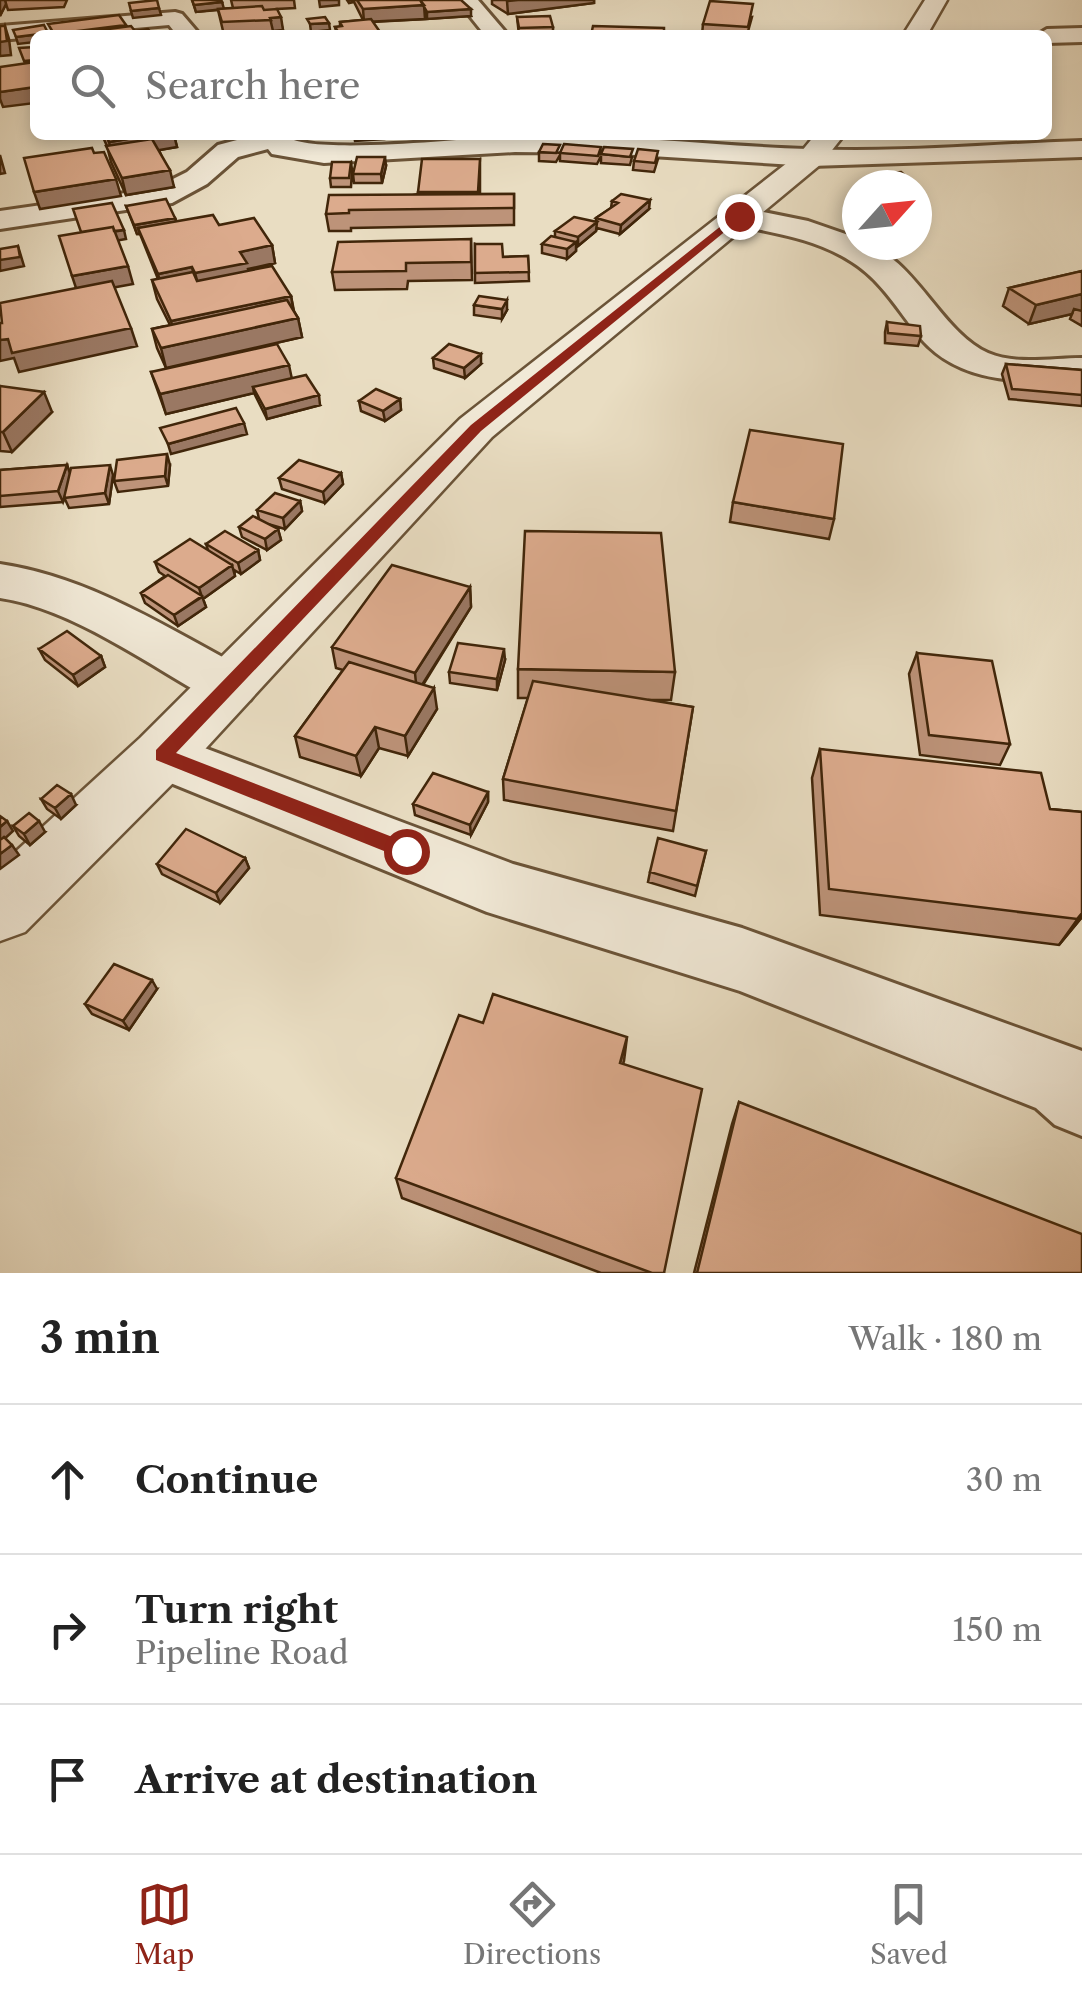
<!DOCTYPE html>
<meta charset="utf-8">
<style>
body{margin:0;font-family:"Libre Caslon Text",serif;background:#f6f6f6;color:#222}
.compass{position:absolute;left:842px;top:170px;width:90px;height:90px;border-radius:50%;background:#fff;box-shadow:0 5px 15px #0003;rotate:63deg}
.stop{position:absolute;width:30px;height:30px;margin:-22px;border:8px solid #8f2418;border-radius:50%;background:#fff}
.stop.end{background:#8f2418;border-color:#fff;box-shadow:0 2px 10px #0008}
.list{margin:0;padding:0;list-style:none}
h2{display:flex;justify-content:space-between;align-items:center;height:130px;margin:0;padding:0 40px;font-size:42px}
h2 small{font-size:32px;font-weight:400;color:#767676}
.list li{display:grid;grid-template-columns:65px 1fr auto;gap:30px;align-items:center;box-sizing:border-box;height:150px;padding:0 40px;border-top:2px solid #e0e0e0}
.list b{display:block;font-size:38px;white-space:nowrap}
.list p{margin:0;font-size:32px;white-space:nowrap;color:#767676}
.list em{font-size:32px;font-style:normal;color:#767676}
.icon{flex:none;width:55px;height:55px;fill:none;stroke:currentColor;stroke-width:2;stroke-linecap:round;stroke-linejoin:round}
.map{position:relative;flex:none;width:1082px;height:1273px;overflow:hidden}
.search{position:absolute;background:#fff;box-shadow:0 5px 15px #0003;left:30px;right:30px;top:30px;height:110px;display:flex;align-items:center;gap:25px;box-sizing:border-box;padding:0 35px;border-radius:15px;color:#767676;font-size:38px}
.sheet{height:580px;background:#fff}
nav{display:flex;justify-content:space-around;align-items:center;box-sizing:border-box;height:140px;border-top:2px solid #e0e0e0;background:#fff;font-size:28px;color:#767676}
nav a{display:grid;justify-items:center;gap:5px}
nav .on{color:#8f2418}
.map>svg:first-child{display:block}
</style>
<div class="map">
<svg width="1082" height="1273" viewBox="0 0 1082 1273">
<rect width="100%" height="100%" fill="#e9ddc2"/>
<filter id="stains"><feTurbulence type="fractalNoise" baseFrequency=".002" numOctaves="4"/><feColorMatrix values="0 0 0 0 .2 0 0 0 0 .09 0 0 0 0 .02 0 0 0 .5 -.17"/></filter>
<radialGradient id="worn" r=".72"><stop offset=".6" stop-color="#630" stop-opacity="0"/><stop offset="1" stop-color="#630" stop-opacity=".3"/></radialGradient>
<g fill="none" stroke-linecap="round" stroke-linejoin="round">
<g stroke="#6b5438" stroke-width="6">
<path id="minor" d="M457,0H478L508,35H485Z
M175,12L182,14L200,35H177L169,25L0,40V26Z
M1082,28V42L1047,43V35H1037L1047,29Z
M256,135H285C305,156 459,139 495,137C599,131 704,146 808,149C898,153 991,144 1082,141V157L811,166L603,153L515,152L324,163L272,154L268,149L238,157L207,184L172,203L0,229V211L153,189L187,172L218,145Z
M739,207L808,221L857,238V245C909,245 938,331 988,353C1015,365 1053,358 1082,358V382C1019,381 955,386 914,330C895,305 879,279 852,262C814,237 771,233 728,223L723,216L728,209Z
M0,564C90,577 171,630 250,672L259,686L250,700L231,706L212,700C149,665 71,608 0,598Z
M162,732L513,864L742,928L1082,1051V1136L1055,1125L1036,1108L740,991L487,912L141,771L133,755L141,739Z"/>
</g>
<g stroke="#6b5438" stroke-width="5">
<path id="tertiary" d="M925,0H947L927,35H903Z
M815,135H844L821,164L492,437L184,772L25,932L0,941V866L140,738L460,419L801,152Z"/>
</g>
<use href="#minor" fill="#f1e9d7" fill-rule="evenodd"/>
<use href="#tertiary" fill="#f1e9d7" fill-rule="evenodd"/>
</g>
<path fill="#bd9379" stroke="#41260a" stroke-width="2.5" d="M0,0H67L64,7L8,10L6,4L0,16Z
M192,0L222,2L223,9L233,8L231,0H294L295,8L277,9L283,30L273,31V34L224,35L218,10L196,12Z
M347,0H461L471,16L427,19L425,15V19L372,22L380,35H337L335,27H340V22L363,20L354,2L349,3Z
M492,0H594V3L508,14L492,4Z
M517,17L553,27V34L519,35Z
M752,17L747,35H702L703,24Z
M102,135H174L177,147L159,150L174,187L126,195L111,162L107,146Z
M539,152L601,154L632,157L630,165L601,163V156L597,164L560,161V155L556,162L539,161Z
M480,159V194H514V225L351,228V231H329L326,214L418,194V192Z
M658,159L654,172L633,170L634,161Z
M351,162L352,170L351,187H331L330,178Z
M386,166L382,183H354L353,174Z
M888,173L914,184V185H889L886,182Z
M612,201L649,209L620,234L597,228L596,231L578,246H576V251L567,259L542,253V244L555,237V231L596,222V218L611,208Z
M126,206L175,218L176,221L219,225L272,245L275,263L248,269V270L291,296L294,311L298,318L302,337L166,368L157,348L152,329L170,325L157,299L152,280L158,279L140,234H137Z
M471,239L472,280L408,281L407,289L335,290L332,272Z
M475,244L503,257L528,256L529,281L475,283Z
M1082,271V326L1070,319L1072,314L1029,324L1003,306L1009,288Z
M474,305L507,310L502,319L474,315Z
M887,322L921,336L918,346L885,343V332Z
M433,358L481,364L465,378L434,368Z
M1006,364L1082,370V406L1009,399L1002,374Z
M151,372L292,378L320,405L267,419L254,393L166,414Z
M0,386L52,412L12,452L0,451Z
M400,399L401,410L385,421L361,411L359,401Z
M67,465L70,474L113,475L109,504L69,508L64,497L63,502L0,507V470Z
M170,465L168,486L118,492L114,481Z
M341,473L343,484L325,503L282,489L279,478Z
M300,501L302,511L285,529L268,524L278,529L281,540L267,550L242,537L239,527L259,519L257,510Z
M733,502L834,519L829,539L730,522Z
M206,544L258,550L260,560L241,574L234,570L235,576L203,599L206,607L178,626L145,603L141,593L165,576L159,572L155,562L208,550Z
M470,587L471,607L423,685L437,709L408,756L379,748L361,776L300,757L295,736L343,670L336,668L332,647Z
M39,649L101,656L105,667L78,686L45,660Z
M917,653L1010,744L1000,765L920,755L909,674Z
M505,660L497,690L450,683L449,672Z
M518,669L675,672L671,700H648L693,707L673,831L504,800L503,779L528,698H518Z
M820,749L1050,809L1082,812V917L1059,945L820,915L812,778Z
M488,792V802L471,835L415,815L413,804Z
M41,799L76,805L61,819L47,809Z
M13,826L45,832L30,845L19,836Z
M706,851L695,896L648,882L650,872Z
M245,858L249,868L220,903L162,874L157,864Z
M157,989L129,1030L92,1014L85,1004Z
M623,1064L664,1273H601L402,1198L396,1178Z
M739,1102L1082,1273H694L732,1124Z"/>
<path fill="#9a7863" stroke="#41260a" stroke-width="2.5" d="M0,0H5L6,4L0,16Z
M319,0H339V5L320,7Z
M518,0H594V3L508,14L507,1Z
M222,2L224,9L196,12L194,5Z
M424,5L425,19L364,22L363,9Z
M159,8L161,15L133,18L131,11Z
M471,9V16L427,19V12Z
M281,17L283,30L273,31L270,18Z
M329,23L330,30L311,32L310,24Z
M126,25L129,35L54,34Z
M5,26L9,39L11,55L0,56V42Z
M48,33V35H35V42L18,44L16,37Z
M35,87V103L3,107L0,99V92Z
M151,135H174L177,147L114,158L109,142Z
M354,135H383L384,139L355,141Z
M386,135H413L386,138Z
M0,155L5,173L0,174Z
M385,157L386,166L382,183L381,174Z
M170,170L174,187L126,195L122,178Z
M116,179L121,196L40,209L34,192Z
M650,200L649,209L620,234L621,225Z
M175,218L178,227L138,228L140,234H137L134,225Z
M597,222L596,231L578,246V237Z
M124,230L126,239L86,246L83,237Z
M576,242V251L567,259V249Z
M272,245L275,263L248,269L251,281L200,291L195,273L240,252Z
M18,246L24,266L0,271V260Z
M128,266L133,284L78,294L72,276Z
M192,267L196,286L163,292L158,274Z
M1082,294V311L1074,309L1072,314L1029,324L1036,305Z
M291,296L294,314L176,340L171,321Z
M507,300V310L502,319V309Z
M298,318L302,337L166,368L161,348Z
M131,328L137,346L19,372L14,358L0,361V340Z
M481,354V364L465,378L464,368Z
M289,365L293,384L253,387L254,393L166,414L160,394Z
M44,392L52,412L12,452L3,432Z
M319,395L320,405L267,419L265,409Z
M400,399L401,410L385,421L383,411Z
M244,423L247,434L171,454L168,444Z
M167,454L170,465L168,486L165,476Z
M67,465L71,476L63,502L58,491Z
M110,465L113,475L109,504L105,493Z
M341,473L343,484L325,503L323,492Z
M300,501L302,511L285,529L283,518Z
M278,529L281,540L267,550L265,539Z
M258,550L260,560L241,574L238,563Z
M232,565L235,576L203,599L206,607L178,626L174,615L202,597L199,588Z
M470,587L471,607L417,693L415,673Z
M504,649L505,660L497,690V679Z
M101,656L105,667L78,686L73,675Z
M434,688L437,709L408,756L405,736Z
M375,727L379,748L361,776L356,756Z
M488,792V802L471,835L470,825Z
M71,794L76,805L61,819L55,808Z
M7,821L13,831L0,843V827Z
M39,821L45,832L30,845L24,834Z
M12,845L19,855L0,869V854Z
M245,858L249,868L220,903L216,893Z
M1082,913V917L1059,945Z
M152,980L157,989L129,1030L123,1021Z
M627,1037L624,1061L616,1086L620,1063Z"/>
<path fill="#dcab8d" stroke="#41260a" stroke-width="2.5" d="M157,0L159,8L131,11L129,3Z
M192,0H221L222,2L194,5Z
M357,0H420L424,5L363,9Z
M420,0H461L471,9L427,12Z
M710,1L753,4L748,27L703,24Z
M262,6L264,10L277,9L281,17L270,18L271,20L222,22L218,9Z
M119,15L126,25L54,34L48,24Z
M550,16L553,27L519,28L517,17Z
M325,17L329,23L310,24L307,19Z
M371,19L380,32L340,35L335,27L342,26L340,22Z
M44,25L48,33L16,37L13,30Z
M0,26H5L7,41L0,42Z
M131,26L135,31L148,29L153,35H63Z
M593,26L664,28V35H591Z
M35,47V60L24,61L19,48Z
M35,62V87L0,92V67Z
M106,135H151L109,142Z
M152,139L170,170L122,178L106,146Z
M543,144L560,145L556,153L539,152Z
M564,144L601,147L598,156L560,153Z
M604,147L633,149L630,157L601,154Z
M92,148L94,153L104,152L116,179L34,192L24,158Z
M638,149L658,151L655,163L634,161Z
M357,157H385L381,174H353Z
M422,159H480L478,192H418Z
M332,162H351L349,178H330Z
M901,172L914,184L900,185L888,173Z
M514,194V208L349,210V213L326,214L329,195Z
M621,194L650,200L621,225L596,218L618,203L612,201Z
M166,199L175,218L134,225L126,206Z
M112,203L124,230L114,231L113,227L81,232L73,209Z
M213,215L219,225L254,218L272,245L240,252L247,263L195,273L192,267L158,274L138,228Z
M574,217L597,222L578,237L555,231Z
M113,227L128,266L72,276L59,236Z
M551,236L576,242L567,249L542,244Z
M471,239V262L406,263V271L332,272L338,242Z
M475,244H502L503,257L528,256L529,272L475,273Z
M18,246L20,257L0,260V249Z
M272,266L291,296L171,321L152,280L193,272L197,281Z
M1082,271V294L1036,305L1009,288Z
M112,281L131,328L12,353L8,339L0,340V323H2L0,303Z
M479,296L507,300L502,309L474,305Z
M287,300L298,318L161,348L152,329Z
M887,322L920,326L921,336L888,333Z
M277,344L289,365L160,394L151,372Z
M449,344L481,354L464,368L433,358Z
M1006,364L1082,370V395L1012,389Z
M306,375L319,395L265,409L253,387Z
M0,386L44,392L3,432H0Z
M376,389L400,399L383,411L359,401Z
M236,408L244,423L168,444L160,428Z
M750,430L843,444L834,519L733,502Z
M167,454L165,476L114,481L117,460Z
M299,460L341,473L323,492L279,478Z
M67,465L58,491L0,496V470Z
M110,465L105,493L64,498L71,468Z
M275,493L300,501L283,518L257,510Z
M253,516L278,529L265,539L239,527Z
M225,531L258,550L238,563L206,544Z
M525,531L661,533L675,672L518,669Z
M190,539L232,565L199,588L155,562Z
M392,565L470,587L415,673L332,647Z
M168,575L202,596L174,615L141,593Z
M67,631L101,656L73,675L39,649Z
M458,643L504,649L497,679L449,672Z
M917,653L992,661L1010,744L929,735Z
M349,662L434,688L405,736L375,727L356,756L295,736Z
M533,681L693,707L676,811L503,779Z
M820,749L1041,773L1050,809L1082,812V913L1077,919L829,889Z
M433,773L488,792L470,825L413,804Z
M57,785L71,794L55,808L41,799Z
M29,813L39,821L24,834L13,826Z
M0,816L7,821L0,827Z
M186,829L245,858L216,893L157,864Z
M4,837L12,845L0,854V840Z
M658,838L706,851L697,886L650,872Z
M114,964L152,980L123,1021L85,1004Z
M493,994L627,1037L620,1063L702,1089L664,1273H652L396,1178L459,1015L483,1023Z
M739,1102L1082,1234V1273H697Z"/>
<path fill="#8f2418" d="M736,214L744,216L481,431L176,753L413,845V857H399L156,760V750L471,425Z"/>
<rect width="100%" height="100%" filter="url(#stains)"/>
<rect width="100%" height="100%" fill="url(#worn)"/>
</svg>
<svg class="compass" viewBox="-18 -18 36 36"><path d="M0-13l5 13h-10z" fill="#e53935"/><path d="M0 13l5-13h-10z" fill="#767676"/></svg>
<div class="stop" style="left:406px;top:851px"></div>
<div class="stop end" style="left:739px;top:216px"></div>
<div class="search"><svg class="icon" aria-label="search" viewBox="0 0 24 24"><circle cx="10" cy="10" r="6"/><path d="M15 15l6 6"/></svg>Search here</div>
</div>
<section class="sheet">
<h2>3 min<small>Walk · 180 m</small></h2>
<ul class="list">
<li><svg class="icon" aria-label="ahead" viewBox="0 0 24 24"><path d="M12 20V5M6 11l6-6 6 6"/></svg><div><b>Continue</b></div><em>30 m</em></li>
<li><svg class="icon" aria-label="right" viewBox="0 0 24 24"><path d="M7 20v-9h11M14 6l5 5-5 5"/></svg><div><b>Turn right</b><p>Pipeline Road</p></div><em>150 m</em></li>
<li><svg class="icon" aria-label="arrive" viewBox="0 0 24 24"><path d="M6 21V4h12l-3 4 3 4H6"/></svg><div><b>Arrive at destination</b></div></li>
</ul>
</section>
<nav>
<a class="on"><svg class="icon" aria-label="map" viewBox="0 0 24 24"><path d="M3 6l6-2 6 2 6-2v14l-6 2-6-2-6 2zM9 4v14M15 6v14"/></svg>Map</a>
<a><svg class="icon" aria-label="directions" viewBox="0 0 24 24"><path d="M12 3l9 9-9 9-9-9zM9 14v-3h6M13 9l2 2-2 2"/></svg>Directions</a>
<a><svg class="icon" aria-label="saved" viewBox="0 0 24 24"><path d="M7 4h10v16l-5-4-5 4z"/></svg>Saved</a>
</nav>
